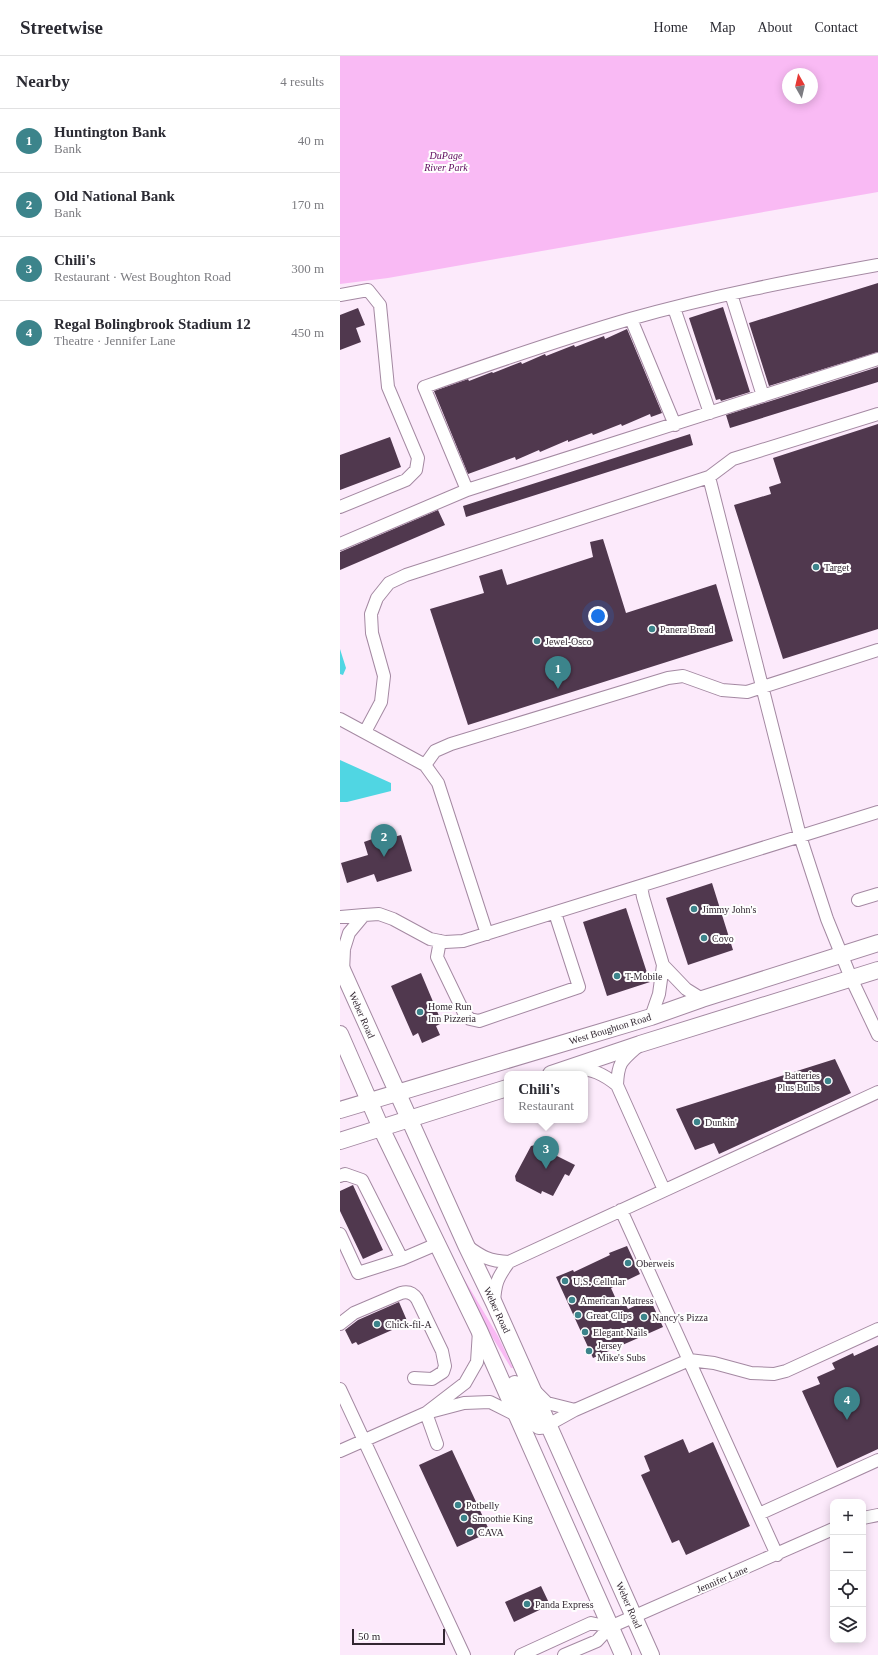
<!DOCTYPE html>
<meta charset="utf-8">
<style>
body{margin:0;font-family:Georgia,serif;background:#f7f7f7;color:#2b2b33}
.controls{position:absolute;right:12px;bottom:12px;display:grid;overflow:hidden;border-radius:8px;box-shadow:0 2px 10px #0003}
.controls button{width:36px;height:36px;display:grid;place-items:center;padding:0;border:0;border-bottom:1px solid #e1e1e2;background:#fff;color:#2b2b33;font:20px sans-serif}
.compass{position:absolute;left:442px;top:12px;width:36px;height:36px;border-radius:50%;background:#fff;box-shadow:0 2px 10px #0003;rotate:352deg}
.scale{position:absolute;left:12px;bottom:10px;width:93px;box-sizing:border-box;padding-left:4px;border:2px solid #322731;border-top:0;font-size:11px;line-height:14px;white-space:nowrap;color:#322731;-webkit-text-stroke:3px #fefefe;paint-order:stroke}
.you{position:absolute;left:258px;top:560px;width:14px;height:14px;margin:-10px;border:3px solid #fff;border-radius:50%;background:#1a73e8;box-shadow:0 0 0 6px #1a73e833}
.badge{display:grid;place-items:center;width:26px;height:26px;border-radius:50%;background:#3c848b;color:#fff;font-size:13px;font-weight:700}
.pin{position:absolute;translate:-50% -33px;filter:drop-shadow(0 1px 2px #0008)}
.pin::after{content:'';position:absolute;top:21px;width:14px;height:12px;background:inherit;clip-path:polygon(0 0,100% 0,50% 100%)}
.popup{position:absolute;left:164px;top:1015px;width:84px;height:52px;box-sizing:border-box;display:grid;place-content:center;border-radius:8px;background:#fff;filter:drop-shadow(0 1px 3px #0005);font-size:13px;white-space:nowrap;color:#7c7c81}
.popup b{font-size:15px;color:#2b2b33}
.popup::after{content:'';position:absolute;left:50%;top:100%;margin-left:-8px;border:8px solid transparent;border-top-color:#fff}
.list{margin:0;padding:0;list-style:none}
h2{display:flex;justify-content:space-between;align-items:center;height:52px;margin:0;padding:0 16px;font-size:17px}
h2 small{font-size:13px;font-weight:400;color:#7c7c81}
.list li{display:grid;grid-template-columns:26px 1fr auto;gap:12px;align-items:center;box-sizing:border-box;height:64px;padding:0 16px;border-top:1px solid #e1e1e2}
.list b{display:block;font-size:15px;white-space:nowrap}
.list p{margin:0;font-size:13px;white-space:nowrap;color:#7c7c81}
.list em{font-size:13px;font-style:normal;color:#7c7c81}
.icon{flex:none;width:22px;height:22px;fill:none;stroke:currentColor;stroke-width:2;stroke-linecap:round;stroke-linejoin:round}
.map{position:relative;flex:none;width:538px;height:1599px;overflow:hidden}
header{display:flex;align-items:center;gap:24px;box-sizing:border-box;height:56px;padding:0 20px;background:#fff;border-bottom:1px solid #e1e1e2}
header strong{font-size:19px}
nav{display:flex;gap:22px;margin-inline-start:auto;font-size:14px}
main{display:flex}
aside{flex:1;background:#fff}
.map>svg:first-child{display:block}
</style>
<header>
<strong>Streetwise</strong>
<nav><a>Home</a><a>Map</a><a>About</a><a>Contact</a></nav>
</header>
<main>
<aside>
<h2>Nearby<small>4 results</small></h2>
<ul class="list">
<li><span class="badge">1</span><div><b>Huntington Bank</b><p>Bank</p></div><em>40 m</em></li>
<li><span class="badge">2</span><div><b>Old National Bank</b><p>Bank</p></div><em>170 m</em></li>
<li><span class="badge">3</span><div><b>Chili's</b><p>Restaurant · West Boughton Road</p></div><em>300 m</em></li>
<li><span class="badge">4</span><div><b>Regal Bolingbrook Stadium 12</b><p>Theatre · Jennifer Lane</p></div><em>450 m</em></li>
</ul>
</aside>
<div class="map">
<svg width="538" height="1599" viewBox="0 0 538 1599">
<rect width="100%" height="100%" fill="#fceafb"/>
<path fill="#f9baf4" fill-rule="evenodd" d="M0,0H538V136L48,222L0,228ZM448,18H472V42H448Z
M110,1199L158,1280L173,1312H171L138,1258Z"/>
<path fill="#50d6e3" d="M0,593L6,612L3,619L0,618Z
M0,704L51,727V735L7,746H0Z"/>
<path fill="#50384e" d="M538,227V296L429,330L409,267Z
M383,251L410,336L381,345L380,343L376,344L349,262Z
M18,252L25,269L16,272L21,286L0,294V259Z
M287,273L322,357L311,361L310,358L282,370L281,368L253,379L252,377L228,386V384L200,396L199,394L176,404L175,401L128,418L94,335L128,323L129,325L152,316L153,317L181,306L182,308L205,298L206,300L234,289L235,291L264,280L265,283Z
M538,311V326L390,372L386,359Z
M538,368V573L443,603L394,449L431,438L429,431L441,427L433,402Z
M350,378L353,389L126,461L123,450Z
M50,381L61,411L0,434V399Z
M98,454L105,469L0,514V496Z
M263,483L286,557L376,528L393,585L128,669L90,553L144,537L139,520L162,513L167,529L253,501L250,486Z
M61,779L72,815L37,826L34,818L7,827L1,807L28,799L24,786L35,782L36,786Z
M372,827L393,894L348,909L326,842Z
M286,852L310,926L267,940L243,866Z
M81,917L102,967L96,970L100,979L82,987L78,977L73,980L51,930Z
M495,1003L511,1037L379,1098L374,1087L355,1094L336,1053Z
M195,1089L235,1109L229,1120L225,1118L213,1140L202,1135L201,1138L176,1125L175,1120L191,1090Z
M13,1129L43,1194L23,1203L0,1155V1135Z
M287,1190L300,1218L271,1232L279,1250L285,1247L288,1253L310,1243L323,1271L253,1302L216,1221L233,1214L234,1216L270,1199L269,1197Z
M59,1246L68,1267L18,1289L16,1286L12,1288L5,1274L18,1264Z
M538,1289V1393L497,1412L462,1335L480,1328L477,1321L495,1313L492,1307L513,1297L514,1300Z
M343,1383L349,1397L373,1386L410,1470L346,1499L339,1484L332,1487L301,1419L310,1415L304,1400Z
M112,1394L150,1476L117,1491L79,1409Z
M201,1530L210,1549L174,1566L165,1546Z"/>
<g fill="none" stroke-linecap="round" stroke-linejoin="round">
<g stroke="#a489a2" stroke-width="14">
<path id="minor" d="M391,238L423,340
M0,239L28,234L40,249L48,331L78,402L76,414L66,424L0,451
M334,252L370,357
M291,263L335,369
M369,421L460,780L487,863L511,922L538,979
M127,434L84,331C152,307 221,283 290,263C371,240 455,224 538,209
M0,488L127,434L538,303
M0,663L85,709L98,727L147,878
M25,676L41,646L44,620L32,577L31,558L37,542L49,527L66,519L369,421L393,403L538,358
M85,709L95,695L111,688L328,622L343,620L382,634L407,636L538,594
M301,830L303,841L323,909
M518,844L538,838
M24,859L39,858L53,863L90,883L105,886L123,885L538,756
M0,861L24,859L9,877L4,893L3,916
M100,885L97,901L124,957L130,963L139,965L239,931L215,857
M311,961L319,938L323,909L346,933L362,943
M235,1011C253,1014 262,1017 277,1029C278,1007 281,1005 297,991
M277,1029L324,1134
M0,1120L5,1118L22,1124L62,1203
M281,1154L437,1499
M0,1178L18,1217L62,1203L97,1188
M127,1190C142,1201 149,1205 169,1206C157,1222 155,1228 154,1247
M169,1206L538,1036
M0,1268L14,1257L61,1237C68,1235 73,1237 77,1243L102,1295L105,1310L103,1316L92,1323L74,1322
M139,1275L137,1306L125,1327L86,1357L124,1347L150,1346L178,1360
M0,1333L124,1599
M195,1335L207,1347L235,1354L208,1369
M235,1354L349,1304L374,1307L411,1317L434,1318L446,1315L538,1273
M0,1395L86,1357L97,1388
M419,1458L538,1404
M523,1462L538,1459
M181,1599L251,1567L270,1571
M224,1599L257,1585L270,1571L493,1473"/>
</g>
<g stroke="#a489a2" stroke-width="18">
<path id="major" d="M0,909L126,1189L154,1247L311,1599
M0,978L41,1072L139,1274L283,1599
M211,1018L300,988L538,914
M0,1054L311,961L362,943L538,887
M0,1085L167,1032
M175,1328L193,1364L199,1370L208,1369"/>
</g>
<use href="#minor" stroke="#fff" stroke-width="12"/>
<use href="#major" stroke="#fff" stroke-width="16"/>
</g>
<g fill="#3c848b" stroke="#fefefe" stroke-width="1.5">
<circle cx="476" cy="511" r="4"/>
<circle cx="312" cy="573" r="4"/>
<circle cx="197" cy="585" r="4"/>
<circle cx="354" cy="853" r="4"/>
<circle cx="364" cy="882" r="4"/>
<circle cx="277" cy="920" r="4"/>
<circle cx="80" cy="956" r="4"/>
<circle cx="488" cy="1025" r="4"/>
<circle cx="357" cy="1066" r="4"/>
<circle cx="288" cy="1207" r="4"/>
<circle cx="225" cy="1225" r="4"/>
<circle cx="232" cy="1244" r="4"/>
<circle cx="238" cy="1259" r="4"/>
<circle cx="304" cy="1261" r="4"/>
<circle cx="37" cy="1268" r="4"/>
<circle cx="245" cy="1276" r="4"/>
<circle cx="249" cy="1295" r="4"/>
<circle cx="118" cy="1449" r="4"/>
<circle cx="124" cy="1462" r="4"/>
<circle cx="130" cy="1476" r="4"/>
<circle cx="187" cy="1548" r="4"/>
</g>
<g text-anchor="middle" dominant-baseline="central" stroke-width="4" stroke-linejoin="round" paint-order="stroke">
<g font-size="10" font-style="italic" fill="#5d0a5c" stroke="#fefefe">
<text x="106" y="99">DuPage<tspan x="106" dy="12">River Park</tspan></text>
</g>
<g font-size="10" fill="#322731" stroke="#fefefe" text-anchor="start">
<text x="484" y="511">Target</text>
<text x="320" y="573">Panera Bread</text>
<text x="205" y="585">Jewel-Osco</text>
<text x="362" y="853">Jimmy John's</text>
<text x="372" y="882">Covo</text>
<text x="285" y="920">T-Mobile</text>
<text x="88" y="950">Home Run<tspan x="88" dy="12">Inn Pizzeria</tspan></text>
<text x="480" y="1019" text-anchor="end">Batteries<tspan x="480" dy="12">Plus Bulbs</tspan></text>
<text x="365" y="1066">Dunkin'</text>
<text x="296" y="1207">Oberweis</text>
<text x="233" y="1225">U.S. Cellular</text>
<text x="240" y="1244">American Matress</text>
<text x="246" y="1259">Great Clips</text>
<text x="312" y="1261">Nancy's Pizza</text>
<text x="45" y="1268">Chick-fil-A</text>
<text x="253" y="1276">Elegant Nails</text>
<text x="257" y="1289">Jersey<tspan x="257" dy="12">Mike's Subs</tspan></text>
<text x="126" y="1449">Potbelly</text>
<text x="132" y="1462">Smoothie King</text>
<text x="138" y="1476">CAVA</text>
<text x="195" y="1548">Panda Express</text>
</g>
<g font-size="10" fill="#322731" stroke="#fefefe">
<text transform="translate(22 959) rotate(66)">Weber Road</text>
<text transform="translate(270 973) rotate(-17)">West Boughton Road</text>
<text transform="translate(157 1254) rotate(65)">Weber Road</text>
<text transform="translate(382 1523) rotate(-23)">Jennifer Lane</text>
<text transform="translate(289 1549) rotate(66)">Weber Road</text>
</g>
</g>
</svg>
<div class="controls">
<button>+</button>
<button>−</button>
<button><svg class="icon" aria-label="locate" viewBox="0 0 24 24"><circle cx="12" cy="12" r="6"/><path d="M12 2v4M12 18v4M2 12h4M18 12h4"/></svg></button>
<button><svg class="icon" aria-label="layers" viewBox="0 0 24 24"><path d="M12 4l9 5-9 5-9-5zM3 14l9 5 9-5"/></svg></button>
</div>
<svg class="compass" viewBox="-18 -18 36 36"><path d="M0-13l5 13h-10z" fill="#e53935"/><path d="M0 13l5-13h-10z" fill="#7c7c81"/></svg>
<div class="scale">50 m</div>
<div class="you"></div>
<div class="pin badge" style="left:218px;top:633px">1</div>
<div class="pin badge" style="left:44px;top:801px">2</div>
<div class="pin badge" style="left:206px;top:1113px">3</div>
<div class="popup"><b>Chili's</b>Restaurant</div>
<div class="pin badge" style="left:507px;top:1364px">4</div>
</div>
</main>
